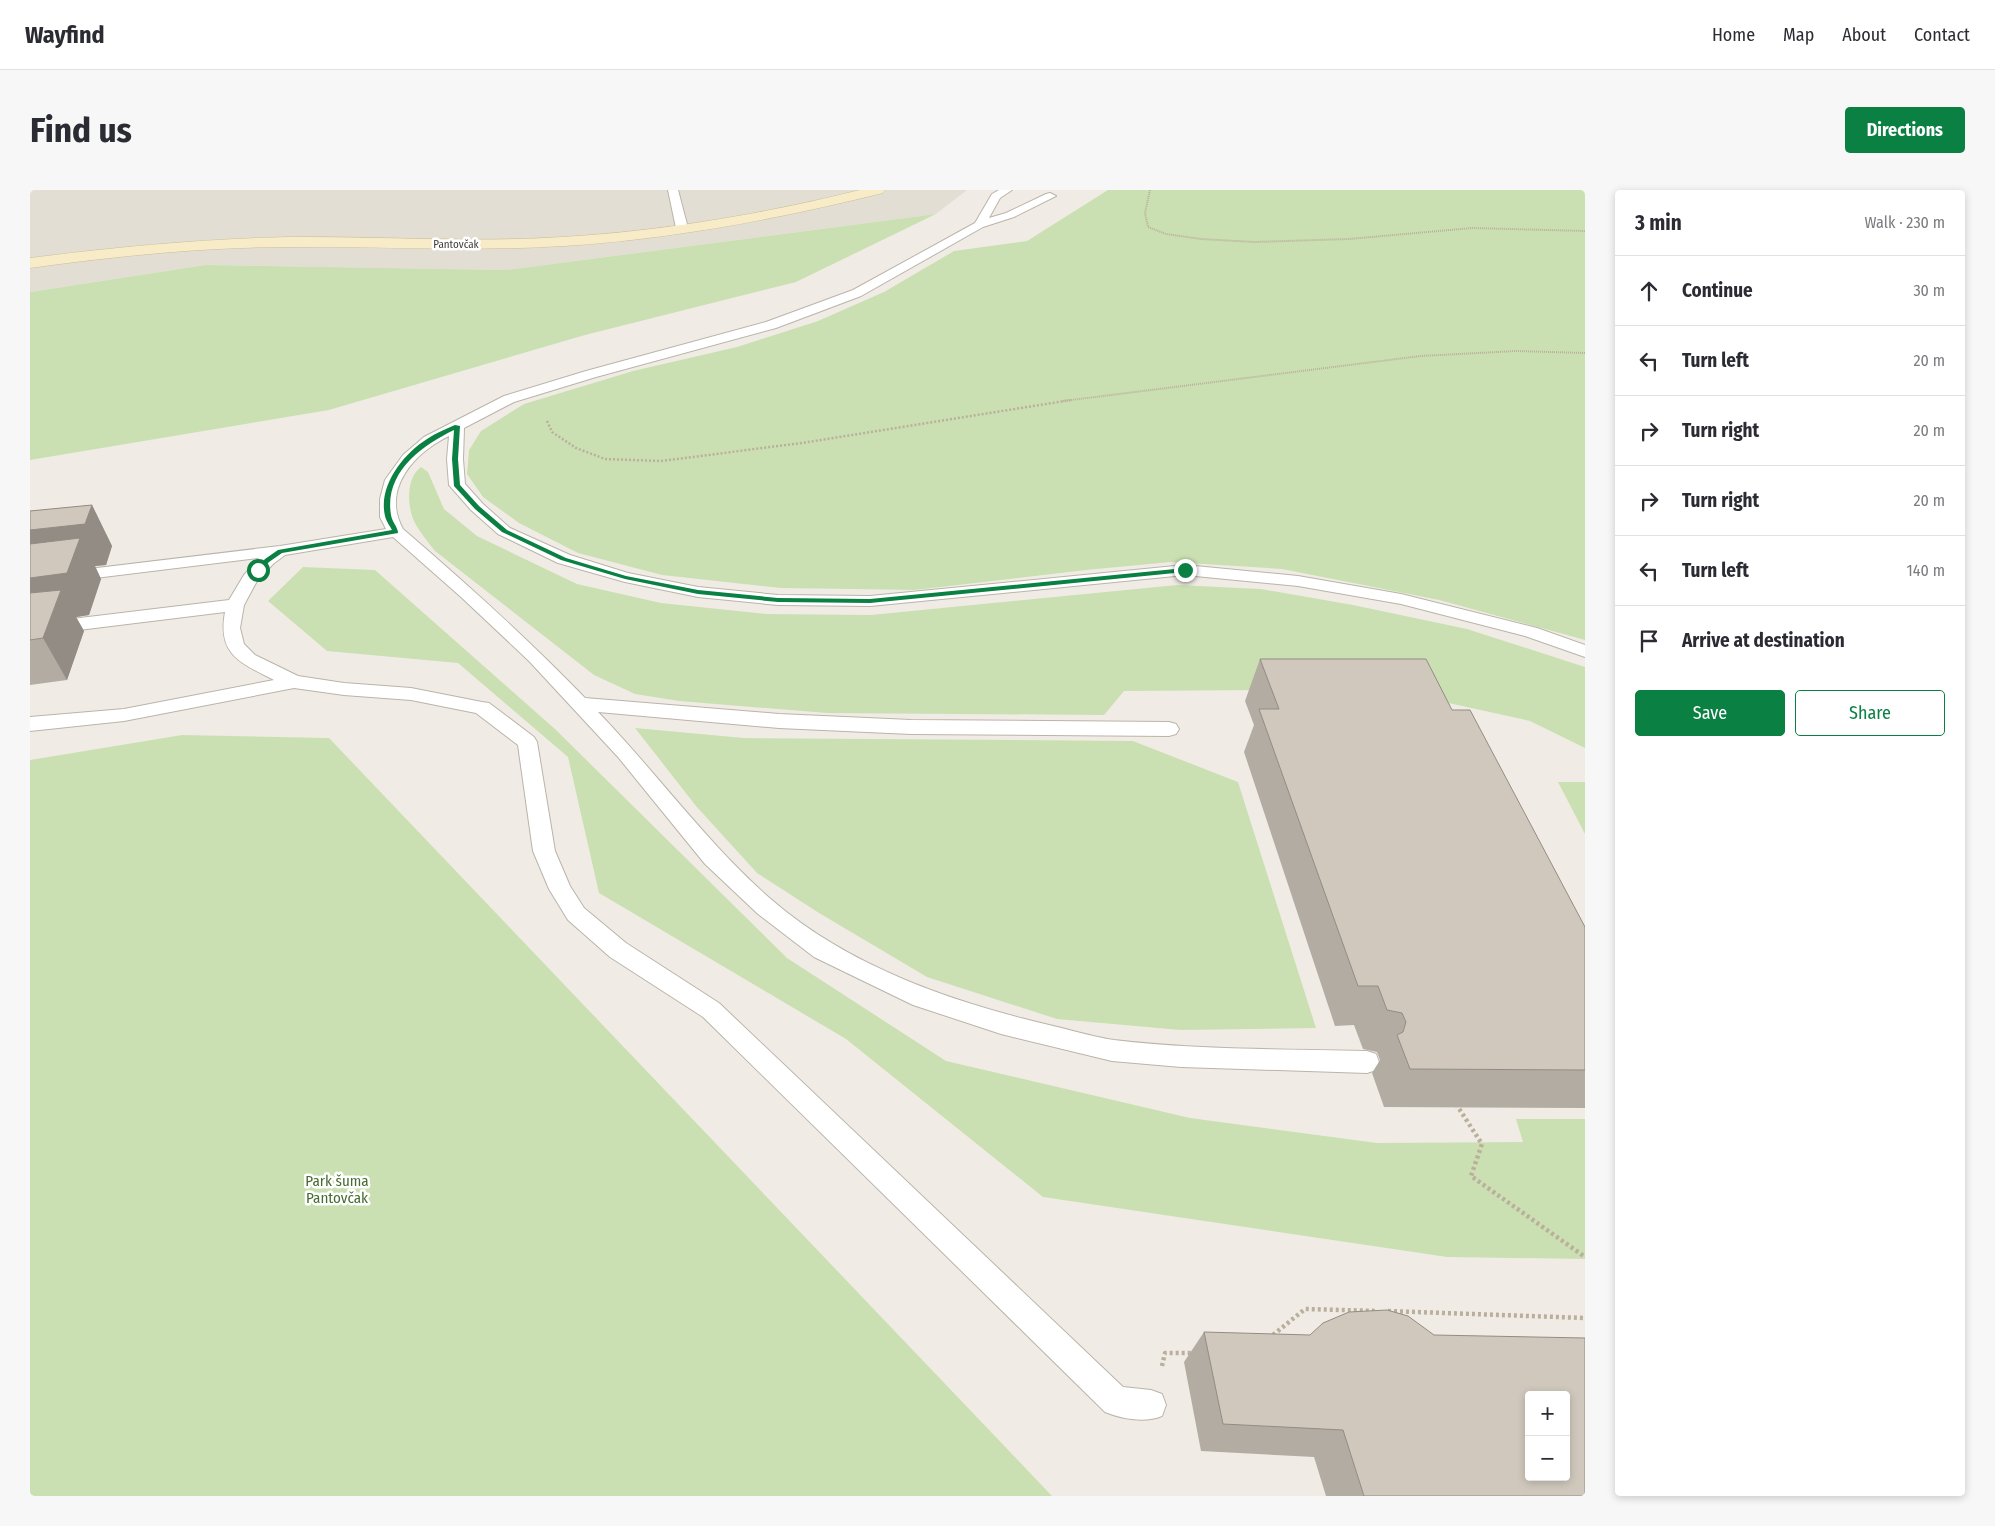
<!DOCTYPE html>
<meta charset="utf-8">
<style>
body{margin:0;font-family:"Fira Sans Condensed",sans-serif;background:#f7f7f7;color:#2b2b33}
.controls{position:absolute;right:15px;bottom:15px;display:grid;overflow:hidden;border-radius:5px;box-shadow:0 2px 8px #0003}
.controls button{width:45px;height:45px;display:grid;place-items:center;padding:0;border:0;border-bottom:1px solid #e1e1e2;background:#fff;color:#2b2b33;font:25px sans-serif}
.stop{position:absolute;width:15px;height:15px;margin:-11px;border:4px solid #0b8043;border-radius:50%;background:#fff}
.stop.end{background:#0b8043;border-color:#fff;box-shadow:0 1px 5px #0008}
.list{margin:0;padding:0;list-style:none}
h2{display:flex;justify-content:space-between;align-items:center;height:65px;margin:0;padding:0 20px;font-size:21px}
h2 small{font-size:16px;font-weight:400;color:#7c7c81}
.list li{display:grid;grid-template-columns:32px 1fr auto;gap:15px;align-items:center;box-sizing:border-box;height:70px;padding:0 20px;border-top:1px solid #e1e1e2}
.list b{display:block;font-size:19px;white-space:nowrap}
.list em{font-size:16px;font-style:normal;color:#7c7c81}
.actions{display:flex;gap:10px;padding:15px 20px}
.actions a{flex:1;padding:11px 0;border:1px solid #0b8043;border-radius:5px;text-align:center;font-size:18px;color:#0b8043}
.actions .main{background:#0b8043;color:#fff}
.icon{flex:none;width:28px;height:28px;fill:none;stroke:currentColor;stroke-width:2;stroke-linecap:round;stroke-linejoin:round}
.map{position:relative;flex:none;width:1555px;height:1306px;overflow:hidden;border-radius:5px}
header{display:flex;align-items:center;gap:30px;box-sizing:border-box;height:70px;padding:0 25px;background:#fff;border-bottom:1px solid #e1e1e2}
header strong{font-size:24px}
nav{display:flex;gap:28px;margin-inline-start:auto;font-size:18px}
.intro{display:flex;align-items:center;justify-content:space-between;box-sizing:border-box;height:120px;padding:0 30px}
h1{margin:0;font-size:35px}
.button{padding:12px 22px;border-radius:5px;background:#0b8043;color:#fff;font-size:18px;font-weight:700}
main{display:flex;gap:30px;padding:0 30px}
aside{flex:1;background:#fff;border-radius:5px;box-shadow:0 2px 8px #0003}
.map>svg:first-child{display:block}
</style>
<header>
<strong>Wayfind</strong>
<nav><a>Home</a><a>Map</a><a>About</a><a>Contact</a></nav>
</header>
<div class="intro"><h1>Find us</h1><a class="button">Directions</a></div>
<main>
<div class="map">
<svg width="1555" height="1306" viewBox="0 0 1555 1306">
<rect width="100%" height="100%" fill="#f0ece5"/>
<path fill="#e3ded3" d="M0,0H937L906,24L476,80L175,75L0,102Z"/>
<path fill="#cbe0b2" d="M1078,0H1555V450L1409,410L1252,379L1141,372L1056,380L885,400L751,398L632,385L548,363L489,333L453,307L437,284L439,260L451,241L494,214L603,181L707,157L788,131L854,102L924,61L997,51Z
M906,24L766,92L555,145L299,220L0,270V102L175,75L476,80Z
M391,277L398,282L414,319L447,346L547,394L631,413L737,424L841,425L1147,395L1231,399L1323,415L1437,439L1555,477V558L1500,531L1382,505L1248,500L1094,501L1074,525L797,523L649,511L605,504L564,485L405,361C398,352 391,344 386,335C377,320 375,288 391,277Z
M273,377L345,380L525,539L757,768L916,871L1160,928L1347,953L1493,952L1486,929H1555V1069L1417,1067L1013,1007L816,849L569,703L538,567L428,473L297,461L238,411Z
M605,538L714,548L1103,551L1208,592L1286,838L1150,840L1027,829L897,787L789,723L727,683L666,616Z
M152,545L299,548L1022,1306H0V570Z
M1528,592H1555V644Z"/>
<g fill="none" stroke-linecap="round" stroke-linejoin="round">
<g stroke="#bab4a9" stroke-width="2">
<path id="lane" d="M638,0H648L658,38L656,40L652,41L646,38Z
M969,0H982L970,8L959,28L976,23L1016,4L1020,3L1026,6L984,27L953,37L831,106L746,138L566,187L484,212L434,238L433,269L435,294L453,314L480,338L540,365L598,383L668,397L748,405L840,406L1155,375L1268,386L1371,404L1507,438L1555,455V467L1495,446L1371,414L1268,396L1155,385L840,416L748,415L668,407L595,392L528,373L468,344L441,320L419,295L417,269L419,246C384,263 351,299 373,339C436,393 497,448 555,508L749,524L881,530L1139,532L1146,534L1149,539L1146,544L1139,546L881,544L749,538L568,522C628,584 678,655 743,711C820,777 922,812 1019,835C1041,840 1063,847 1084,850C1168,860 1253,859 1337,861L1346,864L1349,872L1346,880L1337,883L1151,877L1082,871L971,844L883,815L784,767L728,724L675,674L588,567L499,471L431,407L363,347L255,365L243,374L227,391L214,415L210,438L214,454L225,465L268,486L314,493L381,498L452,512L459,513L504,547L507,552L525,661L540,696L554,718L596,753L689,813L1093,1197L1121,1200L1132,1204L1136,1215L1132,1226C1115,1233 1092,1229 1075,1222L673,827L580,767L538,730L519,699L503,661L488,555L446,523L381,510L314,505L264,498L94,531L0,541V527L94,519L244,490C211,473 187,465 195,422L0,446V434L199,410L214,385L229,368L0,396V386L250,356L356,339L350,327V309L355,290L373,265L394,247L474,206L556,181L736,132L823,100L945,33L962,4Z"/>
</g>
<g stroke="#cabe99" stroke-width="1">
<path id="secondary" d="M830,0H855L853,3C748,29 642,49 534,56C443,62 353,56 262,57C174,57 87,66 0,78V68C86,57 172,49 259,47C350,46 441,53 532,47C633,41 733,24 830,0Z"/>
</g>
<path stroke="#baaf9c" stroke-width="2" stroke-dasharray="1 1" stroke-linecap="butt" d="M1120,0L1115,23L1118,37L1136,44L1171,49L1224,52L1319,49L1442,38L1555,41
M1033,211L1391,166L1486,161L1555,163"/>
<path stroke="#baaf9c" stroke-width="2.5" stroke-dasharray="2 2" stroke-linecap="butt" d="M517,231L522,242L546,258L575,269L631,271L772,253L1041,210"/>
<path stroke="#baaf9c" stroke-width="4.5" stroke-dasharray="3 3" stroke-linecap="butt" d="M1426,914L1452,954L1441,986L1555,1067
M1358,1121L1555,1128
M1243,1145L1275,1119L1347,1121
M1132,1176L1135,1163H1163"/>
<use href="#lane" fill="#fff" fill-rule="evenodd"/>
<use href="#secondary" fill="#f7ecc7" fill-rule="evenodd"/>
</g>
<path fill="#b3aca2" d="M62,315L82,356L76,375L65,376L71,389L59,425L46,427L54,441L37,490L0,495V321Z
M1230,469L1422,520L1555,737V918L1354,917L1342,883L1350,870L1347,862L1333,859L1324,835L1305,836L1214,562L1224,535L1215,511Z
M1174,1142L1555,1306H1296L1284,1267L1171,1261L1154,1172Z"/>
<path fill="#928c84" d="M62,315L82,356L76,375L65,376L71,389L59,425L46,427L54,441L37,490L13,448L0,432V340Z"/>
<path fill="#d0c8bc" stroke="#928c84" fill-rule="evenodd" d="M62,315L55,334L0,340V321Z
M50,348L37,383L0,388V354Z
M31,400L13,448L0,450V403Z
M1230,469H1396L1422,520H1440L1555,737V880L1380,879L1367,845L1373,842L1376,832L1372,823L1357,820L1348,796H1328L1229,519H1249Z
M1357,1120L1378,1126L1404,1145L1555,1148V1306H1334L1313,1240L1193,1234L1174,1142L1280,1145L1293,1133L1319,1122ZM1499,1205H1536V1287H1499Z"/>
<path fill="#0b8043" d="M425,235L430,236L428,269L430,295L449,316L477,340L536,368L596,386L668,400L748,408L840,409L1155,378L1158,380L1155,382L840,413L748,412L668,404L595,389L531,370L472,342L445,319L424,296L422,269L424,240C391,256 354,283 361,325C362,332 368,337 368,343L252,363L239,372L231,381H226V379L235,369L248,360L362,340C360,336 356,331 355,326C348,296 373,264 397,249C406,243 416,239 425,235Z"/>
<g text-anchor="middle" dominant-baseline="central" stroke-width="5" stroke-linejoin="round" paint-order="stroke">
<g font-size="11" fill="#413d35" stroke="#fff">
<text x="426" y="54">Pantovčak</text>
</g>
<g font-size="15" fill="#476b30" stroke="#fff">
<text x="307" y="991">Park šuma<tspan x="307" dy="17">Pantovčak</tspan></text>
</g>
</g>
</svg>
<div class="controls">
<button>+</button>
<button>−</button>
</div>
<div class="stop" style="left:228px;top:380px"></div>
<div class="stop end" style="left:1155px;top:380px"></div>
</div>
<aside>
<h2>3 min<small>Walk · 230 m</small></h2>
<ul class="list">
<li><svg class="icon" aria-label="ahead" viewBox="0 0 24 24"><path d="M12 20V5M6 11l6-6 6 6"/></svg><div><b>Continue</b></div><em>30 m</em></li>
<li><svg class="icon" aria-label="left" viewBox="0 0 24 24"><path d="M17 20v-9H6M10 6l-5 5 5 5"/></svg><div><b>Turn left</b></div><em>20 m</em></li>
<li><svg class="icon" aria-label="right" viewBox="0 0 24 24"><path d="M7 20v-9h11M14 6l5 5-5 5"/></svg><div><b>Turn right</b></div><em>20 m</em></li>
<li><svg class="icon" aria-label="right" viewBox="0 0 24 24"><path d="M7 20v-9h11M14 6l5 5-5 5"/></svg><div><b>Turn right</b></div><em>20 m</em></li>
<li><svg class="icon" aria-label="left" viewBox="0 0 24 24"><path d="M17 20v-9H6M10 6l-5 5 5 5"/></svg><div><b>Turn left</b></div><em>140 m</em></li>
<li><svg class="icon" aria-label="arrive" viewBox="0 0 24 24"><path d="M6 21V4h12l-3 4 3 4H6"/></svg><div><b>Arrive at destination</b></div></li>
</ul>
<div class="actions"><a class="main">Save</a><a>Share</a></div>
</aside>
</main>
